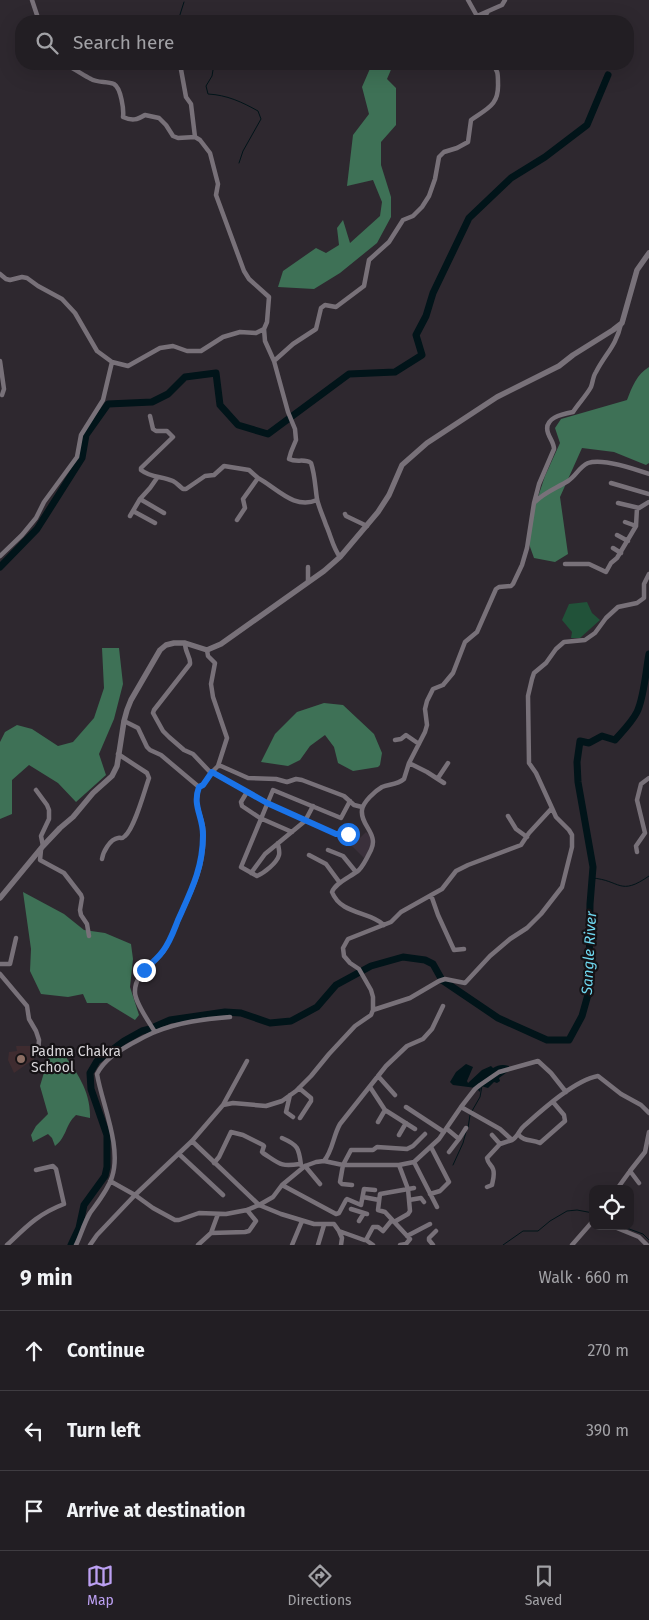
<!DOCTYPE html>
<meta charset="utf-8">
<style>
body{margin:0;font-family:"Fira Sans",sans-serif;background:#2a272b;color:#f1f3f6}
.controls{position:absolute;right:15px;bottom:15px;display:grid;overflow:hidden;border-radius:10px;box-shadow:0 5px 20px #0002}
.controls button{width:45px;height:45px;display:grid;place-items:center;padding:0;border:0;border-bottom:1px solid #3f3c41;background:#221e23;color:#f1f3f6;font:25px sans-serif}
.stop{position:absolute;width:15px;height:15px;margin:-11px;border:4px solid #1a73e8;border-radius:50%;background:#fff}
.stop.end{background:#1a73e8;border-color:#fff;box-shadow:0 1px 5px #0008}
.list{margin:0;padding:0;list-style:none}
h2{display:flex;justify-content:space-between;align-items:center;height:65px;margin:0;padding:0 20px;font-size:21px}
h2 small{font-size:16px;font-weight:400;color:#a2a2a6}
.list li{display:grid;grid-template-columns:32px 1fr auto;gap:15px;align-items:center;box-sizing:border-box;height:80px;padding:0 20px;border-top:1px solid #3f3c41}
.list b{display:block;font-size:19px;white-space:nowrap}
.list em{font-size:16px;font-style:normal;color:#a2a2a6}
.icon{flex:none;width:28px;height:28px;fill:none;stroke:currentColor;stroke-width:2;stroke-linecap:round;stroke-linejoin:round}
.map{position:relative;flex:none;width:649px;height:1245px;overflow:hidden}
.search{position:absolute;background:#221e23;box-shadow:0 5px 20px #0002;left:15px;right:15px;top:15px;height:55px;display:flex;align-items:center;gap:12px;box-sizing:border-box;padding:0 18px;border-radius:20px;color:#a2a2a6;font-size:19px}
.sheet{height:305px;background:#221e23}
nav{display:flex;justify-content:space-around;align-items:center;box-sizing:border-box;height:70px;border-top:1px solid #3f3c41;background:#221e23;font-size:14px;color:#a2a2a6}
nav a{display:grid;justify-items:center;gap:2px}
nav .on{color:#bca0f2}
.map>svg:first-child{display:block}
</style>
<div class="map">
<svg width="649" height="1245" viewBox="0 0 649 1245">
<rect width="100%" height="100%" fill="#2e282f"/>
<path fill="#3a303b" d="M366,832L371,837V850L364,858L352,846Z"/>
<path fill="#3f2c30" d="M16,1046H32L34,1059L14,1073L8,1060L9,1052L17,1051Z"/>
<path fill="#215239" d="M587,602L592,613L600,620L580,638H571L572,632L562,620L569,604Z"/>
<path fill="#3e7156" d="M372,64H395L393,65L387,79L396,88V125L381,142V165L391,197V217L377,243L340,273L314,289L278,287L283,271L316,248L326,253L339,245L337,228L343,220L350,243L380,216L382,202L373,180L347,186L353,135L369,114L362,87Z
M649,367V463L646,465L614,452L582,448L560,497L568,554L555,562L534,558L529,544L533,512L545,476L560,443L555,428L561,419L627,400C632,387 637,374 649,367Z
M102,648H119L123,684L114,719L99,754L106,775L76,802L58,783L29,765L12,780V814L0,819V742L5,732L17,725L32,729L58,746L73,742L94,718L104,688Z
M324,703L343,705L374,734L382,753L380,765L378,767L353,771L338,763L334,747L325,735L310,746L300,760L288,766L261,762L275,734L297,712Z
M23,892L64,914L84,930L105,933L131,944L133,959L130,987L139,1015L135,1020L107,1003H87L83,994L68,997L41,994L30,971L31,949Z
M56,1051L62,1052C77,1072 91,1092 90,1118L76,1115C65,1125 67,1137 55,1146L52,1138L48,1134L33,1142L31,1135L36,1126L48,1114L40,1086L48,1059Z"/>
<path fill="#011419" d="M466,1064L473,1067L467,1081L468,1083L482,1070L491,1066L493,1068C498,1065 503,1064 509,1066L510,1070L499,1078L500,1081L497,1083L494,1082L488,1088L481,1086L480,1092L476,1088L453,1085L450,1082L456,1072Z"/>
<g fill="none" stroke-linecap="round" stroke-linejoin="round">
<path stroke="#011419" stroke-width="1" d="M178,21L184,2
M260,21L262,18
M214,64L212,76L206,86L208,94C227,95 242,102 258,111L261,119L243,151L239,163
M592,878C621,880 619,897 649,876
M472,1111L480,1097L482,1086
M468,1128L470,1115
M453,1165L463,1143L466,1132
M621,1226L643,1234L649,1240
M503,1245L523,1231H538L550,1221L567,1211L577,1210L593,1213"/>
<path stroke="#011419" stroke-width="7" d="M0,567L37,529L82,458L86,435L108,404L152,402L168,394L185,377L216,373L220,405L238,425L268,434L349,374L395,372L422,355L416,335L426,316L433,293L469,218L511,178L545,157L587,125L608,75
M154,1027L170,1020L225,1012L241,1013L270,1023L291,1021L317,1007L336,985L371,966L403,957L425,960L433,964L442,980L498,1018L547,1040H569L582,1016L589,991L590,904L593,867L578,782L577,762L580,741L589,743L602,736L615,740C622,732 632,722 637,712C644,698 646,670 649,654
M71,1245L79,1228L84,1205L105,1176L107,1167V1135L91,1089L90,1073L97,1061L124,1041L142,1031L150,1029"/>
<path stroke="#787179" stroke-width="4.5" d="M32,0L39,21
M468,0L477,16L502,5L505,0
M481,21L487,13
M63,64C74,68 81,74 91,79C97,83 107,81 114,84C121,88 124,110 123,117C132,121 137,120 145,115L159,118L166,125L173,136L178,138L195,137L200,140L210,153L218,184L216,195L244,271L249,279L269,297L267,322L264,329L265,341L274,361
M180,64L186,97L191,104L195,137
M0,274L6,279L10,280L22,277L27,278L38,286L62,299L75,313L97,351L112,362
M0,361L4,389L2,395
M150,416L153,429L156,431H167L173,437L141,468V470C151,478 162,476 173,481C177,483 179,486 183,489H186L205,476L214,475L224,466L249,470L258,478
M611,483L649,494
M140,499L164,513
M535,502C545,492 557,488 568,481C576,476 579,467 588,463C602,458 635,469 649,474
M618,503L639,508L649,502
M133,511L155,523
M345,514L346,516L367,526
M130,516L140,499L150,488L157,478
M237,520L245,508L243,499L258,478C277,488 294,510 317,500
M625,522L636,526L637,508
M617,535L628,541
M613,548L621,553
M0,556L22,535L36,518L44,502L77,457L81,435L103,400L112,362L128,366L160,348L173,346L187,351H201L223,337L240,332L256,333L264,329
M340,557C333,548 331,536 326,525C323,516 319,508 317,499C315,486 315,475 311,463C304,458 297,463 289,459L291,452L296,440L295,429L288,412L274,361L293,344L316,329L321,308L325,305L336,307L364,286L369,260L389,242L403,220L413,216L422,207L429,196L435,179L439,157L444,152L457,148L468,142L471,120C488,108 499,105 498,83C498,74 498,70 492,64
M565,564H589L606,572L611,563L617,558L636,526
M308,567V581
M185,643C185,653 191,657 190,664L154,710L153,713L163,731L169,737L184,750L193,754L211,773L212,772L267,803L336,834H348L355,840
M207,650L208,656L215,663L211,684L213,697L227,738L218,766
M124,721L138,728L147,747L150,750L161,755L199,787
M395,740L401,739L406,735L419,744
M409,763L427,772L444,783
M212,772L218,766H221L248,778L276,779L287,782L296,779L302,780L344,796L354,805L362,807
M438,778L448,763
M36,790L47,805L49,810V819L41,836L43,846
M247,792L241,802L242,806L260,818L292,832
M508,816L516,829L527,837
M278,843C278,847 280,851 279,855C277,863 264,873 257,876L241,867L273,790L341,818L350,801
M41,850L40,860L64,873L81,895L82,898L80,910L81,915L87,924L89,936
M328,850L343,856L356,872
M637,852L636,846L645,833L637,800L641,784L649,778
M309,855L326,864L340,883
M102,859C103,852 110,839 118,838C122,837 121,840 125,836C135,827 144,792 149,778L147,773L118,754
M251,873L265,854L305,821L313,806
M431,895L438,915L454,950L464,949
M384,925C370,911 341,915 332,892C336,882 351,877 359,870C364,865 368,856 371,850C379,834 360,825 362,810C363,802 375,791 382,787C389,784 397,785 404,779L409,763L425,732L427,725L425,709L427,701L433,689L443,685L453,673L465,642L477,632L496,589L499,587L511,586L513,584L522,565L527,548L534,503L539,484L554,449C554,443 550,439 548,433C543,418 562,414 573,412C578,404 586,396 591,387C593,382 593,376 596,372C606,353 616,346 621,324
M0,964H10L16,938
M0,974L27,1006L29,1019L36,1031L39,1040L38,1053
M373,1010L410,998L439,981L445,979L465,983L490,956L510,939L527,928L541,914L562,887L572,847V835L569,830L556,817L552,808
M155,1032C149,1022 134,1001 135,991C135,972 156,964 165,949C171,938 176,926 181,914C188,898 198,879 201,861C203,851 204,837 203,827C200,810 193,804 199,787L203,785L211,773
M378,1076L395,1095
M370,1087L385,1110L415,1129
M299,1088L311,1098V1101L300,1118
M290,1095L286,1112L293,1117
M223,1105L247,1061
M406,1107L444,1132
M461,1107L500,1129L512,1140C518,1137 519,1130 524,1126C542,1110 575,1080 598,1076L621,1094L641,1105L649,1113
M378,1122L385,1110
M447,1129L459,1139L449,1152
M518,1134C524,1142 532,1139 540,1143L565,1121L564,1115L553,1102
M399,1135L406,1123
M492,1135L500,1144
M282,1138C298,1145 299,1148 301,1165
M459,1139L466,1128
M192,1141L259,1205L281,1214L314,1224H334L339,1231L364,1240H366L373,1227H378L383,1231L392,1220
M179,1154L223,1195
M324,1161C333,1150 333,1136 340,1124L386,1066L407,1046L423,1039L432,1029L443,1006
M414,1162L437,1207
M214,1163L219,1157L231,1132L243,1135L263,1145L264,1146L262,1152L263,1153C280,1164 280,1167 300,1164
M305,1166L320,1184
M630,1171L639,1183
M110,1181L135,1195L153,1208L175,1220H179L199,1213L226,1214L247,1210L259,1205L273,1197L282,1185L305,1166L316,1162L324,1161L343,1165H399L414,1162L439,1139L461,1107L475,1089L480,1085L499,1072L538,1061L551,1073L566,1092
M282,1185L336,1214L339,1213L346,1200L347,1199L361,1205L364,1189L375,1190
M352,1185L342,1184L340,1182L343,1165L351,1150H373L377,1147L407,1149L413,1146L425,1134
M487,1187L492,1185C493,1180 495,1174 493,1169C491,1164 488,1164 487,1158L500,1144L512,1140
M617,1189L630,1171L645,1152L649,1132
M430,1194L440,1191L449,1182L431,1147
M363,1197L379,1200
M409,1200L421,1198L424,1202
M351,1209L367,1214
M359,1221L364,1213
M394,1222L408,1214L410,1211L408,1189L399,1165
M612,1226L639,1237L647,1245
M339,1231L342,1238L341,1245
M211,1233L245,1232L249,1231L256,1221L247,1210
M407,1236L430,1224
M366,1240L373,1245
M7,1245C27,1226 38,1214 64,1204L56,1169L53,1166L36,1170
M76,1245C81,1235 84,1223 90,1213C98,1202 108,1190 112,1177C122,1147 102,1104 97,1074C104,1060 117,1052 131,1044C139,1040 147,1035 155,1032C179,1022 205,1019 230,1017
M90,1245L97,1235L135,1195L192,1141L223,1105L233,1103L266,1106L282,1101L296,1091L311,1076L329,1054L355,1026L371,1015L373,1010V997L371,990L359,969L350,963L344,956L343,948L348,939L391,922L401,912L442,889L456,871L468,865L521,845L529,833L552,808L536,773L529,763L528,696L532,679L534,673L546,663L556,649L564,642L585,640L595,633L606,618L618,607L637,603L644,598V584L649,574
M198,1245L211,1233L218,1214
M292,1245L302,1221
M318,1245L324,1225
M400,1245L406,1244L410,1239L385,1212L378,1210L380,1194L414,1188
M433,1245L429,1240V1238L436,1231
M572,1245L593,1221"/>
<path stroke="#787179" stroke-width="5.5" d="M0,898L43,846L60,828L73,817L93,793L112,776L117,766L124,721L127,710L131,700L160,650L166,645L174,643H185L207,650L221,644L324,571L340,557L378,512L389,495L402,465L427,443L497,397L559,366L573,355L613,330L622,323L637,270L649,253"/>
</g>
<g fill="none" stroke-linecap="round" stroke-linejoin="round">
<path stroke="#1a73e8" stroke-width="6" d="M144,970C151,964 158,958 163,951C170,942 174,930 178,920C191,891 203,868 203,835C203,816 192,806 199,787L203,785L212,772L267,803L336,834H348"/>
</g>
<circle fill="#8d6e63" stroke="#151215" stroke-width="2" cx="21" cy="1059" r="5"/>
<g text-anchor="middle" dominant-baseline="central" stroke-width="4.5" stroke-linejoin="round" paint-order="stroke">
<g font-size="14" fill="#dad7db" stroke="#151215" text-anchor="start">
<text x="31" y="1051">Padma Chakra<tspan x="31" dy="16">School</tspan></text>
</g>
<g font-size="15" font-style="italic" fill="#6fd7ef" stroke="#151215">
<text transform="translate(589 953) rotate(-87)">Sangle River</text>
</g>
</g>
</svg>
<div class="controls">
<button><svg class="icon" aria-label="locate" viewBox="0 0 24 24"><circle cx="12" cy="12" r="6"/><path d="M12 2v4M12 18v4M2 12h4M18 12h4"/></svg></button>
</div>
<div class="stop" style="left:348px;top:834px"></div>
<div class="stop end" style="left:144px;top:970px"></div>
<div class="search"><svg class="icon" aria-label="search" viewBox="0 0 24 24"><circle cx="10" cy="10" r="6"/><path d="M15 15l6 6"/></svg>Search here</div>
</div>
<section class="sheet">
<h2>9 min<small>Walk · 660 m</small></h2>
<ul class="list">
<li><svg class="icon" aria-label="ahead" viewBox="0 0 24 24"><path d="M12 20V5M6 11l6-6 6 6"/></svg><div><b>Continue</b></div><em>270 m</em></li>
<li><svg class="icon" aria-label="left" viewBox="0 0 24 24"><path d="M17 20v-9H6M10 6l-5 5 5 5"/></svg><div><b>Turn left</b></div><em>390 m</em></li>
<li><svg class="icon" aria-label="arrive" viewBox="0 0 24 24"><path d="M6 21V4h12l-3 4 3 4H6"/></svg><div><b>Arrive at destination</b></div></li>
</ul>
</section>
<nav>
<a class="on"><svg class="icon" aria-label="map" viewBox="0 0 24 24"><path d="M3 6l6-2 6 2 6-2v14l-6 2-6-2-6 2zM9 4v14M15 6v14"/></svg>Map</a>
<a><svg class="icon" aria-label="directions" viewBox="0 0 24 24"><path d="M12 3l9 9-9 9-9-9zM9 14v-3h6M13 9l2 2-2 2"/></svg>Directions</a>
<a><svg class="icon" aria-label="saved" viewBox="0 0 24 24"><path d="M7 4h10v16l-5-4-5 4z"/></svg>Saved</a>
</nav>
